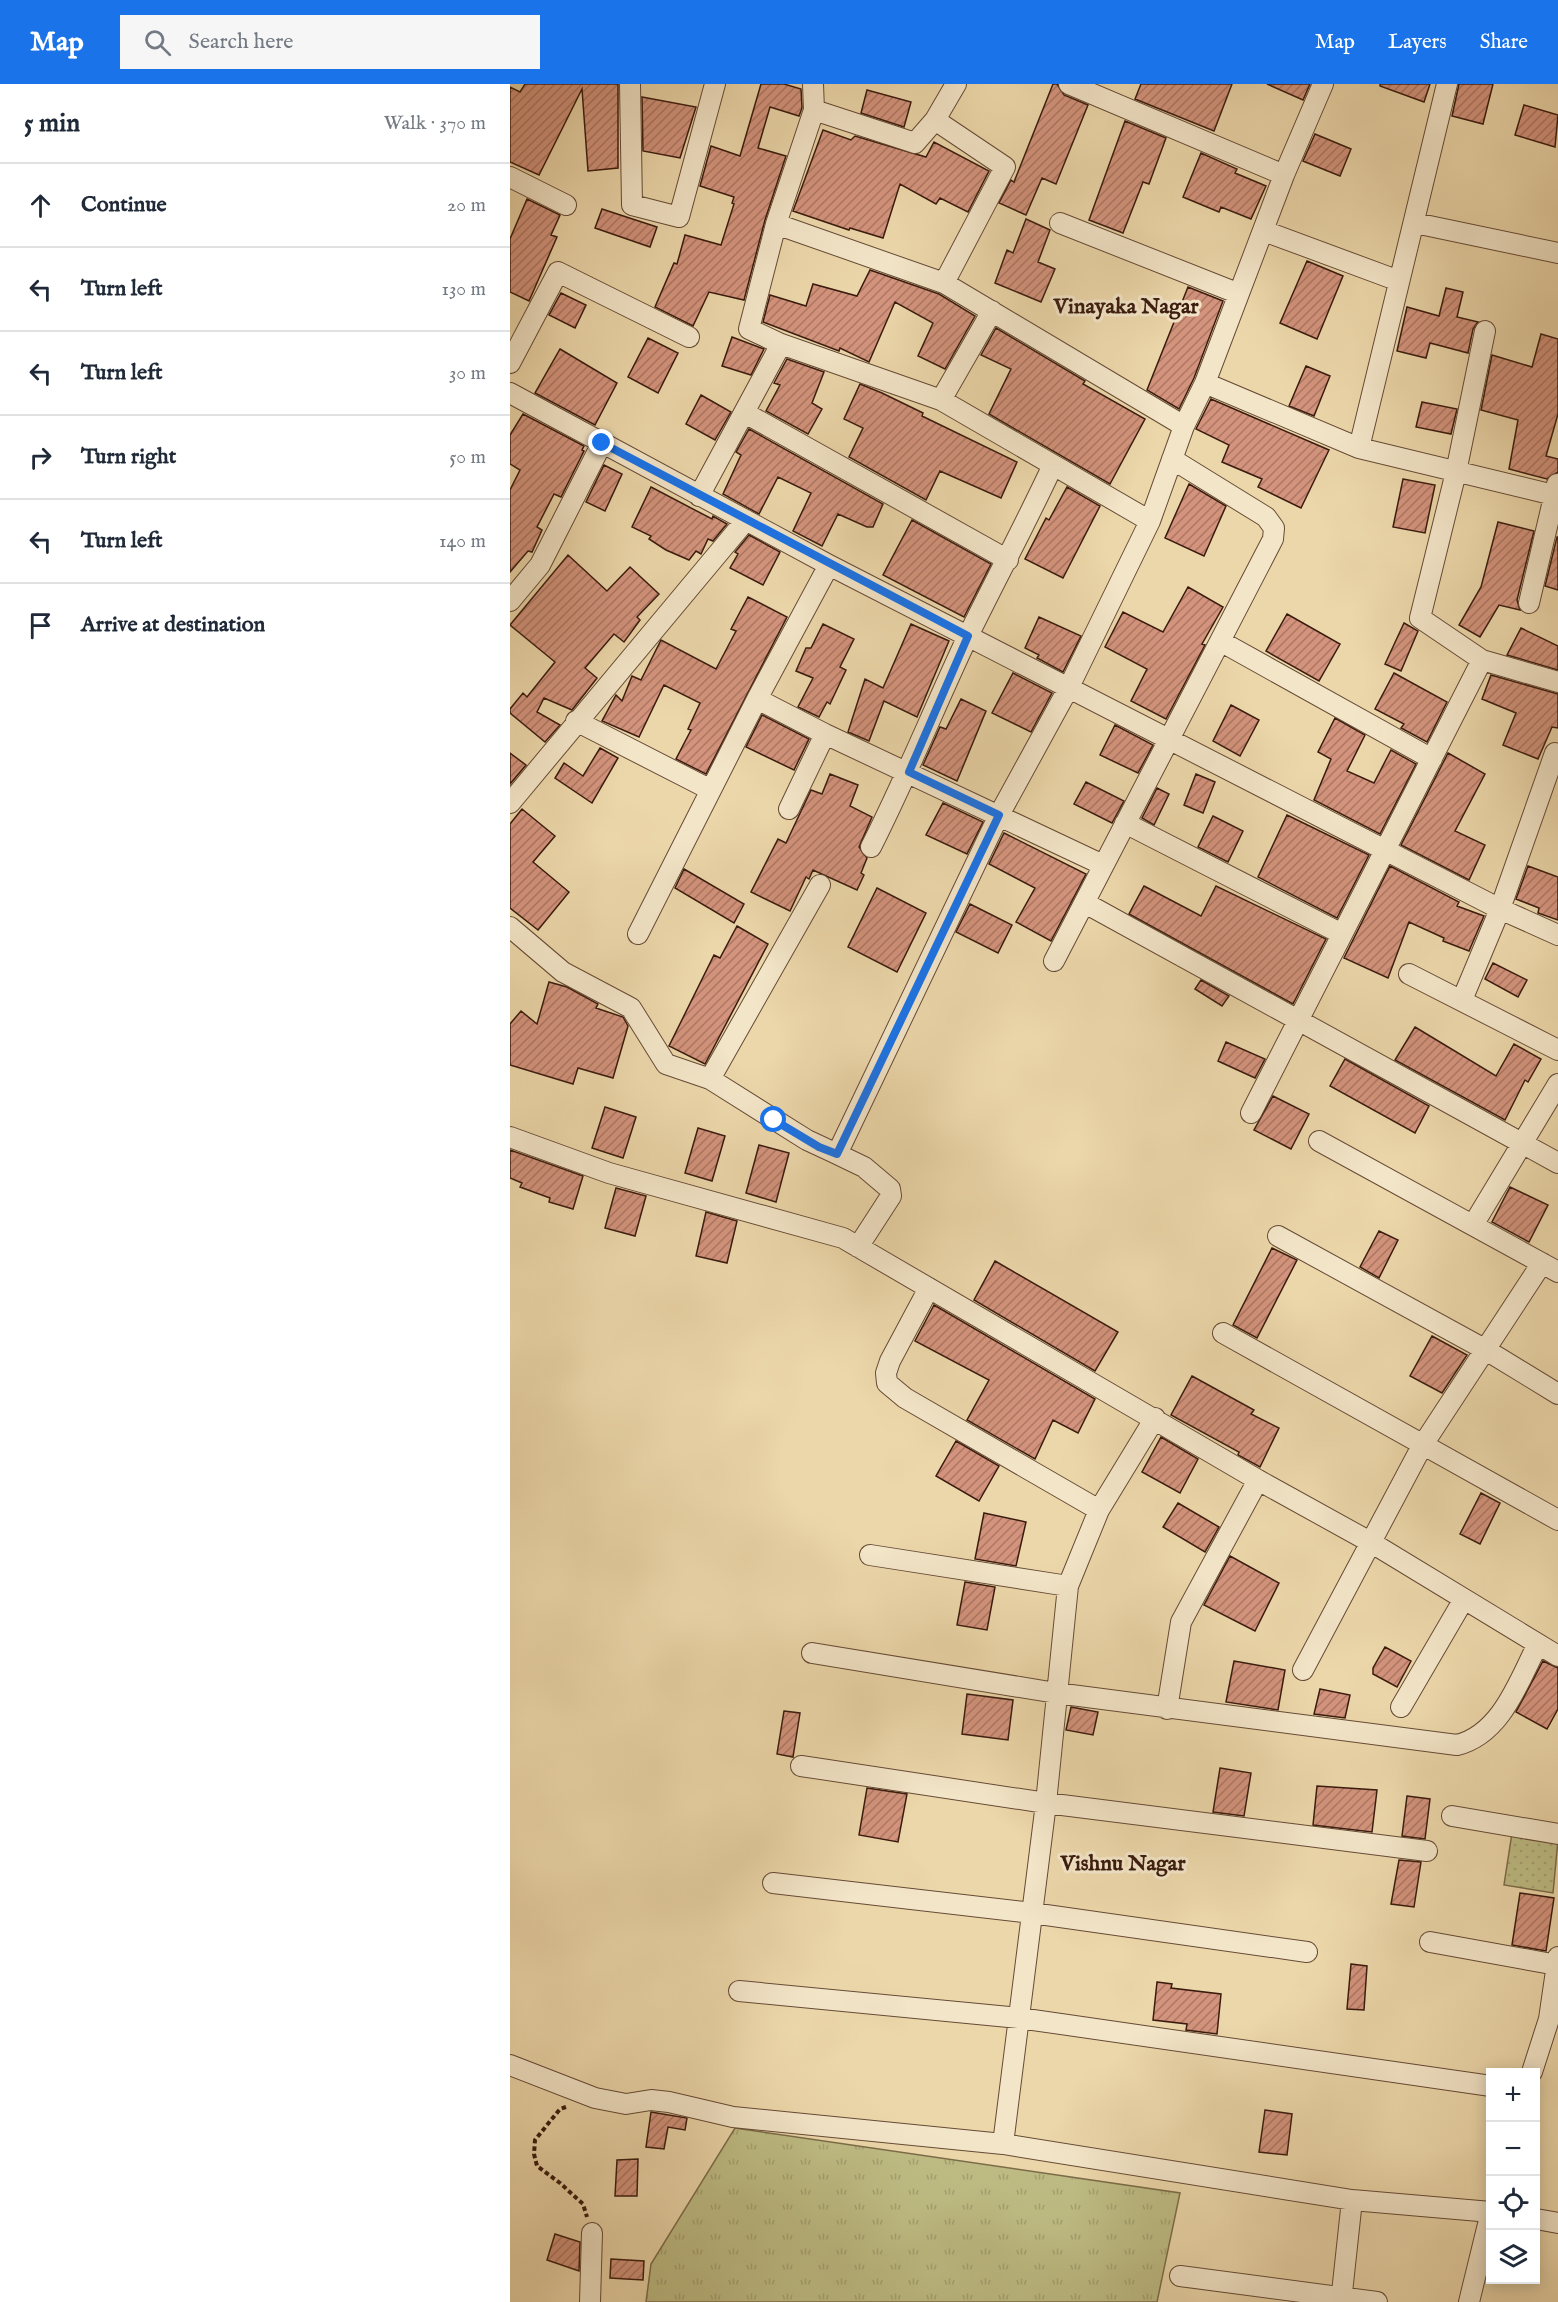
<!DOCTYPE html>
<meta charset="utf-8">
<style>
body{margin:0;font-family:"IM FELL English",serif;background:#f6f6f7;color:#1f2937}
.controls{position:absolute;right:18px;bottom:18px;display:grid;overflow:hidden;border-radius:0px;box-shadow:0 3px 15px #0003}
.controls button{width:54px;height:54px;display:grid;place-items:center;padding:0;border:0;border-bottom:2px solid #e0e1e3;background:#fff;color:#1f2937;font:30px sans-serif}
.stop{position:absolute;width:18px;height:18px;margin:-14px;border:4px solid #1a73e8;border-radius:50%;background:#fff}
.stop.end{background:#1a73e8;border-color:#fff;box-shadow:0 2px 6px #0008}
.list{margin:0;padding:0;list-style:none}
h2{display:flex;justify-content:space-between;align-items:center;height:78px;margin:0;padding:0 24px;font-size:26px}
h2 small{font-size:20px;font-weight:400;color:#747a83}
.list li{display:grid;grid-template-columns:39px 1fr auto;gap:18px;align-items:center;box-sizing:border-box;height:84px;padding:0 24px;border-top:2px solid #e0e1e3}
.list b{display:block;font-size:22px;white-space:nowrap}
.list em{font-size:20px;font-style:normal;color:#747a83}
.icon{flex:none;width:33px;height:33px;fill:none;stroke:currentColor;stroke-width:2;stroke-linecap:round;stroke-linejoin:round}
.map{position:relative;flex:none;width:1048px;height:2218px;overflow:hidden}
header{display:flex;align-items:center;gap:36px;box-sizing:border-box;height:84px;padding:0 30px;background:#1a73e8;color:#fff}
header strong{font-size:28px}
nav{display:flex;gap:33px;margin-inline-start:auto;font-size:21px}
.search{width:420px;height:54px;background:#f6f6f7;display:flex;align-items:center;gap:15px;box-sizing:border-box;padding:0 21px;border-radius:0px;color:#747a83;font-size:22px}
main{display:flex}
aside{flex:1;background:#fff}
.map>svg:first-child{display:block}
</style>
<header>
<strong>Map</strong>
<div class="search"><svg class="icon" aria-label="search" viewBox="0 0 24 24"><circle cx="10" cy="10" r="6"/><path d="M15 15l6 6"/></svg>Search here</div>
<nav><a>Map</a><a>Layers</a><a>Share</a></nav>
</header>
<main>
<aside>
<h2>5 min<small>Walk · 370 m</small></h2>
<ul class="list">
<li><svg class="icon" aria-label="ahead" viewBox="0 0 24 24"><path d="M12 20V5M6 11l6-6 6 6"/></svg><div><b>Continue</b></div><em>20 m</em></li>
<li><svg class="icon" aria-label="left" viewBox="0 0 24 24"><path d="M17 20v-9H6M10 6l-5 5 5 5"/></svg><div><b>Turn left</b></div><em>130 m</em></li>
<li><svg class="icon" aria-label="left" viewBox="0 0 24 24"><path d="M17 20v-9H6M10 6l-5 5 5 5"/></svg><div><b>Turn left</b></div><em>30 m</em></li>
<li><svg class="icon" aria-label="right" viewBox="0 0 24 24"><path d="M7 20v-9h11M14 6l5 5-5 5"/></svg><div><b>Turn right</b></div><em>50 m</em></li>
<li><svg class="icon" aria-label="left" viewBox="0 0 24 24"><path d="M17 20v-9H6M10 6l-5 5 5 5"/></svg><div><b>Turn left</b></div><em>140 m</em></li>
<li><svg class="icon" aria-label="arrive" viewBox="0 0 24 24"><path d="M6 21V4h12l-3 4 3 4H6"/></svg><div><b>Arrive at destination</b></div></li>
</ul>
</aside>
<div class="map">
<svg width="1048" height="2218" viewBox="0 0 1048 2218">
<defs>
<pattern id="grass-tufts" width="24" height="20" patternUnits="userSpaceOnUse" patternTransform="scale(1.5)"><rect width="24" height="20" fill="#bebc84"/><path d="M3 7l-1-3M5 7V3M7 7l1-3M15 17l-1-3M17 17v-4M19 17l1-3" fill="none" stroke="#a4a171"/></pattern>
<pattern id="park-dots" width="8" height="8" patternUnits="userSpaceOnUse" patternTransform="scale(1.5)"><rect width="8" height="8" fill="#bebc84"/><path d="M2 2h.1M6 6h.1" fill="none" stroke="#a4a171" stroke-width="1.8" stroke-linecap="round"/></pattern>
<pattern id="building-hatch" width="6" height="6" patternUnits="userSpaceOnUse" patternTransform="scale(1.5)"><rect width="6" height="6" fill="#d3937c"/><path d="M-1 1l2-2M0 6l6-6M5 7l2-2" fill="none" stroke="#ac7764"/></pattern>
</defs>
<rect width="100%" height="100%" fill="#ecd7aa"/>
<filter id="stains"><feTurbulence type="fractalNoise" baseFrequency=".00333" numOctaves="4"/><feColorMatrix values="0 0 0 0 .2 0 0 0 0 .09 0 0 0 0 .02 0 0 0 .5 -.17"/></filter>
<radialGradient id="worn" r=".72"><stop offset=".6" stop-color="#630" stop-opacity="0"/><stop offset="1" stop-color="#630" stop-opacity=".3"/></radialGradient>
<path fill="url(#grass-tufts)" stroke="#7c6c49" stroke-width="1.5" d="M225,2044L670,2109L647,2218H136L141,2180Z"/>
<path fill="url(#park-dots)" stroke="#7c6c49" stroke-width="1.5" d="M1002,1749L1048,1756L1043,1809L994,1801Z"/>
<path fill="url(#building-hatch)" stroke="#3a1b0e" stroke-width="1.5" d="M15,0H108V84L78,87L72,5L29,91L0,78V3L10,8Z
M251,0H274L291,5L292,24L289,32L260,23L248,64L276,72L255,136L234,216L199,208L183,242L145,223L164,179L167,180L175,151L211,161L224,120L222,119L224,113L190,102L201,62L230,72Z
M543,0H547L554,11L578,21L546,100L532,94L516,131L489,119L501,96L504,98Z
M631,0H722L704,47L625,15Z
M757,0H800L793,16Z
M870,0H920L914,18L870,2Z
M949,0H983L973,40L942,32Z
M357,6L401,18L394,43L351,29Z
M132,13L186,23L170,74L133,67Z
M1014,21L1048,31L1045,63L1005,51Z
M615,37L656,54L639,100L633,98L613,149L579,136Z
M313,46L341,56L345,52L416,73L424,58L479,87L458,128L430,114L426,120L390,100L373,154L340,144L339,146L283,127Z
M805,50L841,65L830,92L793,77Z
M691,69L727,85L725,89L756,102L741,135L711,123L709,128L673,113Z
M17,115L50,131L41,151L47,153L19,217L0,208V155Z
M92,125L147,143L140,163L85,144Z
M516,135L540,146L528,178L545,185L531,218L485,199L497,166L503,169Z
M797,177L833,192L807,255L770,239Z
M360,186L429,210L465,232L435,285L408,272L423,239L385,218L359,278L330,264L329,267L253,238L260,211L296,222L303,200L347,212Z
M678,203L713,217L684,294L669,325L637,306Z
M936,204L953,208L947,233L968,238L963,245L958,269L920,259L916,274L887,267L897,223L929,232Z
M51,209L76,221L65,244L39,231Z
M486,244L575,297L573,300L635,335L600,400L479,330L501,285L471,271Z
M1031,250L1048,255V330L1036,372L1048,375V388L1037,395L999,385L1008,336L971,326L982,271L1022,283Z
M222,253L254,265L241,291L212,282Z
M138,254L168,269L148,309L118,293Z
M50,265L107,299L85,341L25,309Z
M277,275L314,288L302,319L312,325L298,350L256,327L270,301L264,299Z
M796,282L820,292L804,332L779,322Z
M350,300L372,309L413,329L412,332L507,378L491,414L430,387L416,416L339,373L353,344L334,335Z
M191,311L221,328L205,356L176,340Z
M701,315L819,366L791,424L748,403L752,395L712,378L719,361L686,345Z
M912,318L947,325L941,350L906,343Z
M13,330L74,362L72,366L74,367L51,413L44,410L27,443L32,446L22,468L18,467L0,488V406L10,386L0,380V351Z
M239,345L373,420L363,443H357L328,430L312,462L283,447L301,409L268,393L249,430L213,410L231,371L226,368Z
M94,381L112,390L95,427L76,418Z
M893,395L925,401L915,449L883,443Z
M679,400L716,422L694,472L655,454Z
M141,403L202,435L203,432L217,440L203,457L198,455L191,470L186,467L179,476L156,466L139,455L141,452L122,443Z
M557,403L590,422L553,494L515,475L536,434L539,436Z
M402,436L481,480L454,533L373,491Z
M988,438L1024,447L1007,516L1010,526L989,521L970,553L949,541L971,503Z
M239,451L270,468L253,501L220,484L228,470L225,468Z
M1047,453H1048V506L1035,502Z
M58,471L97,507L120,483L149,510L127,533L130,536L114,558L104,550L75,584L87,594L62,626L34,614L27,628L50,641L35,658L0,629V625L13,609L17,613L45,578L0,541Z
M678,503L713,523L692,560L695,561L656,635L621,617L637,585L595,563L613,528L653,548Z
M238,513L277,533L196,690L166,675L181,646L178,645L190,619L154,601L129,653L92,637L106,611L112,617L122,592L131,596L151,556L206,585L226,547L221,545Z
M777,530L830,560L809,597L756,567Z
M529,533L571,552L553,588L527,574L529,571L515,564Z
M894,539L908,547L891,587L875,580Z
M313,540L344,555L330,583L336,586L320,620L317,618L309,633L288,623L303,594L286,587L296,564H301Z
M401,540L439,557L407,633L374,617L359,657L338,648L355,595L373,604Z
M1011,544L1048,562V586L997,571Z
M503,589L542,609L521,648L482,629Z
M884,589L937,618L917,658L891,644L894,640L865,625Z
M981,591L1048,610V644L1042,643L1028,675L993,661L1006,629L972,615Z
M451,615L476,627L447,697L413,681L430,643L436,645Z
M721,621L749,636L730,672L703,657Z
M252,631L299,655L284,686L236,663Z
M825,634L855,651L837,687L864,699L881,666L906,680L870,750L804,716L821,675L808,668Z
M605,641L643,661L628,689L590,671Z
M90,664L108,674L82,719L45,694L54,679L73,692Z
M0,669L16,681L0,700Z
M938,669L975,690L945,747L975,761L959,796L891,761Z
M320,690L348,701L340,722L362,733L349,763L357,774L351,789L354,791L347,806L303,786L299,795L296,793L280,827L241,808L268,755L276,759L301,706L312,710Z
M686,690L705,698L693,729L674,721Z
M576,698L614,717L602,739L564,720Z
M647,704L659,710L644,741L632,734Z
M433,719L473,738L457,770L416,751Z
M12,725L45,752L23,778L59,808L28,846L0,824V740Z
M777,731L859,771L827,834L748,793Z
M703,732L733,747L718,778L688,763Z
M494,749L576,790L541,857L506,838L525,804L479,780Z
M880,782L949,818L947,822L974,832L959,867L933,857L934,854L899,838L878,894L834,874Z
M1018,782L1048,793V836L1028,829L1029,824L1006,815Z
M174,785L234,820L224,839L165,804Z
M634,802L691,832L706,802L816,855L783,920L619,830Z
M367,804L416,829L387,888L338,863Z
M460,820L502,841L488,869L446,848Z
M227,842L258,860L195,980L159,962L204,871L210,874Z
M983,879L1017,896L1008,913L975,895Z
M691,896L719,912L712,922L685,905Z
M39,898L57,903L88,920L86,924L113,933L118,942L103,994L68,984L63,1000L0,981V940L11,927L27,940Z
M905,943L986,992L1004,960L1031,975L1018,998L1015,996L995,1036L885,976Z
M716,958L755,975L745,994L708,977Z
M835,975L919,1022L905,1049L820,1002Z
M763,1012L799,1030L781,1065L744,1046Z
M95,1023L126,1033L113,1074L82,1064Z
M188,1044L215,1052L202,1097L175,1089Z
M249,1061L279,1069L266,1118L236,1109Z
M0,1066L73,1092L63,1125L39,1118L40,1114L10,1103L12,1099L0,1094Z
M1000,1103L1038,1121L1019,1158L982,1138Z
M106,1104L136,1112L125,1152L95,1144Z
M196,1128L227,1137L217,1179L186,1172Z
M869,1147L888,1156L869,1194L850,1183Z
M762,1164L787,1176L747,1254L723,1241Z
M485,1177L608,1248L585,1287L464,1216Z
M424,1221L585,1315L568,1349L543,1336L525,1375L457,1336L479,1296L405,1257Z
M922,1252L957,1271L932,1309L900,1292Z
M682,1292L744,1326L741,1330L769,1344L750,1383L728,1371L729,1368L661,1331Z
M651,1353L688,1375L670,1409L632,1388Z
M446,1357L489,1382L469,1417L426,1392Z
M971,1409L990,1419L970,1460L950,1450Z
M668,1419L709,1443L695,1468L653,1443Z
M474,1429L516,1438L506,1482L465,1475Z
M720,1472L769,1499L745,1547L694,1521Z
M455,1498L485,1503L477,1546L447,1541Z
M875,1563L901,1577L887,1603L863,1590V1584Z
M724,1577L775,1586L768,1626L716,1618Z
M1033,1577L1048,1584V1625L1037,1645L1006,1628Z
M810,1605L840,1611L835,1634L804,1630Z
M457,1610L503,1616L498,1656L452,1650Z
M561,1623L588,1628L583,1651L556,1646Z
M274,1627L290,1629L283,1673L267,1670Z
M710,1684L741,1689L734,1732L703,1728Z
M807,1702L867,1706L862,1748L803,1741Z
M357,1704L397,1710L388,1758L349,1751Z
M897,1712L920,1715L915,1755L892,1752Z
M889,1776L911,1778L904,1823L881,1820Z
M1010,1809L1044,1814L1036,1867L1002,1861Z
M841,1880L857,1882L854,1926L837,1925Z
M647,1898L662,1900L661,1904L711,1910L707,1950L676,1946L677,1940L643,1936Z
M755,2026L782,2030L777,2071L749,2068Z
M141,2028L177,2034L175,2046L158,2043L154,2065L136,2063Z
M128,2075L127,2112H105L107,2076Z
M45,2150L70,2158L69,2187L37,2176Z
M101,2175L134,2177L133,2196L100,2194Z"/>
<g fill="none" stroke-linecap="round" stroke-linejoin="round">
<g stroke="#664a35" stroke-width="22">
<path id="street" d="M120,0L122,121L169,133L205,0
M303,0L304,26L266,140L239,245L271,260L431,316L640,437
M559,0L774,91
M304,26L405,59L425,36L446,0
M425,36L495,83L434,199
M0,93L56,121
M550,139L727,209
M905,139L1048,169
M266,140L434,199L674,342
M754,147L889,197
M975,247L946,388L910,534L972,576L1048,598
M0,279L48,188L179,253
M695,299L849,364L1048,412
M0,309L319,481L990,825L1048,851
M431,316L482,227
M235,329L498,476
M849,364L937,0
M189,412L271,260
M0,517L30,481L92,359
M1019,519L1047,400
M710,557L922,675
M247,615L315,650L593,781
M66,637L201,706
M0,719L236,436
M279,725L315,650
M615,739L832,850
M361,763C396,694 425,622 458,552C486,495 516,439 543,381
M575,819L1048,1079
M0,843L53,888L121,924L156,980L200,995L310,801
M128,850L247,615L319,481
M544,877L763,455L764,444L756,433L662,375
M899,890L1048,966
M952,916L990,825L1045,669
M200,995L297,1056L327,1070
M741,1029L972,576
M0,1053L99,1089L333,1154L748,1396L862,1459L1048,1572
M809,1057L1048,1188
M963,1141L1048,1000
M768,1152L976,1266L1048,1310
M348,1163L381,1112L380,1105L354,1083L327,1070L489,731L558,605L640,437L674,342L695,299L774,91L813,0
M419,1204L380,1277L376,1289L377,1299L395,1314L589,1426
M713,1249L1048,1436
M360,1471L558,1502
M302,1569L546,1609L947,1661C992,1650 1009,1596 1028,1560
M793,1586L912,1362L1032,1179
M891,1623L954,1515
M657,1625L671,1538L748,1396
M291,1682L536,1719L917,1767
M942,1732L1048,1750
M263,1799L522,1829L797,1868
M920,1858L1047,1881
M229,1907L509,1934L981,2002
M0,1981L85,2014L116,2020L141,2016L159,2018L223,2033L493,2060L842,2116L981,2128
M1022,1988L1039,1935L1048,1873
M493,2060L536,1719L558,1502L589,1426L645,1334
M1026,2135L1048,2139
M670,2192L867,2218
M80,2218L82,2149
M831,2218L842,2116
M959,2218L981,2128"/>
</g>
<path stroke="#3a1b0e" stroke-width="4" stroke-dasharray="4.5 3" stroke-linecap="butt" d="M56,2023L50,2025L25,2056L24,2070L27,2082L50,2099L73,2120L77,2133"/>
<use href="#street" stroke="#f3e5c8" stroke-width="20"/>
</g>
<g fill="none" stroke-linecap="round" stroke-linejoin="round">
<path stroke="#1a73e8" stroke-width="8" d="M92,359L458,552L399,688L489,731L327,1070L309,1063L264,1036"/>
</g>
<g text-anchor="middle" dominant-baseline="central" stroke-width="6" stroke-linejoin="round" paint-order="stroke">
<g font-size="22" font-weight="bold" fill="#3a1b0e" stroke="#f3e5c8">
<text x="616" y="223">Vinayaka Nagar</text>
<text x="613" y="1780">Vishnu Nagar</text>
</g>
</g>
<rect width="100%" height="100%" filter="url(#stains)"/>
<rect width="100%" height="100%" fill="url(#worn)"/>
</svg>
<div class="controls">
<button>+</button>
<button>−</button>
<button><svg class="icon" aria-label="locate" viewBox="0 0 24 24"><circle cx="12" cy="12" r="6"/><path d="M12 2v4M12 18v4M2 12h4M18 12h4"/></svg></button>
<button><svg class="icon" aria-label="layers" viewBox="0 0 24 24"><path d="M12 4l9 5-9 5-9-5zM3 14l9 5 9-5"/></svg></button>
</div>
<div class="stop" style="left:264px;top:1036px"></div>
<div class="stop end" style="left:92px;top:359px"></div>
</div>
</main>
